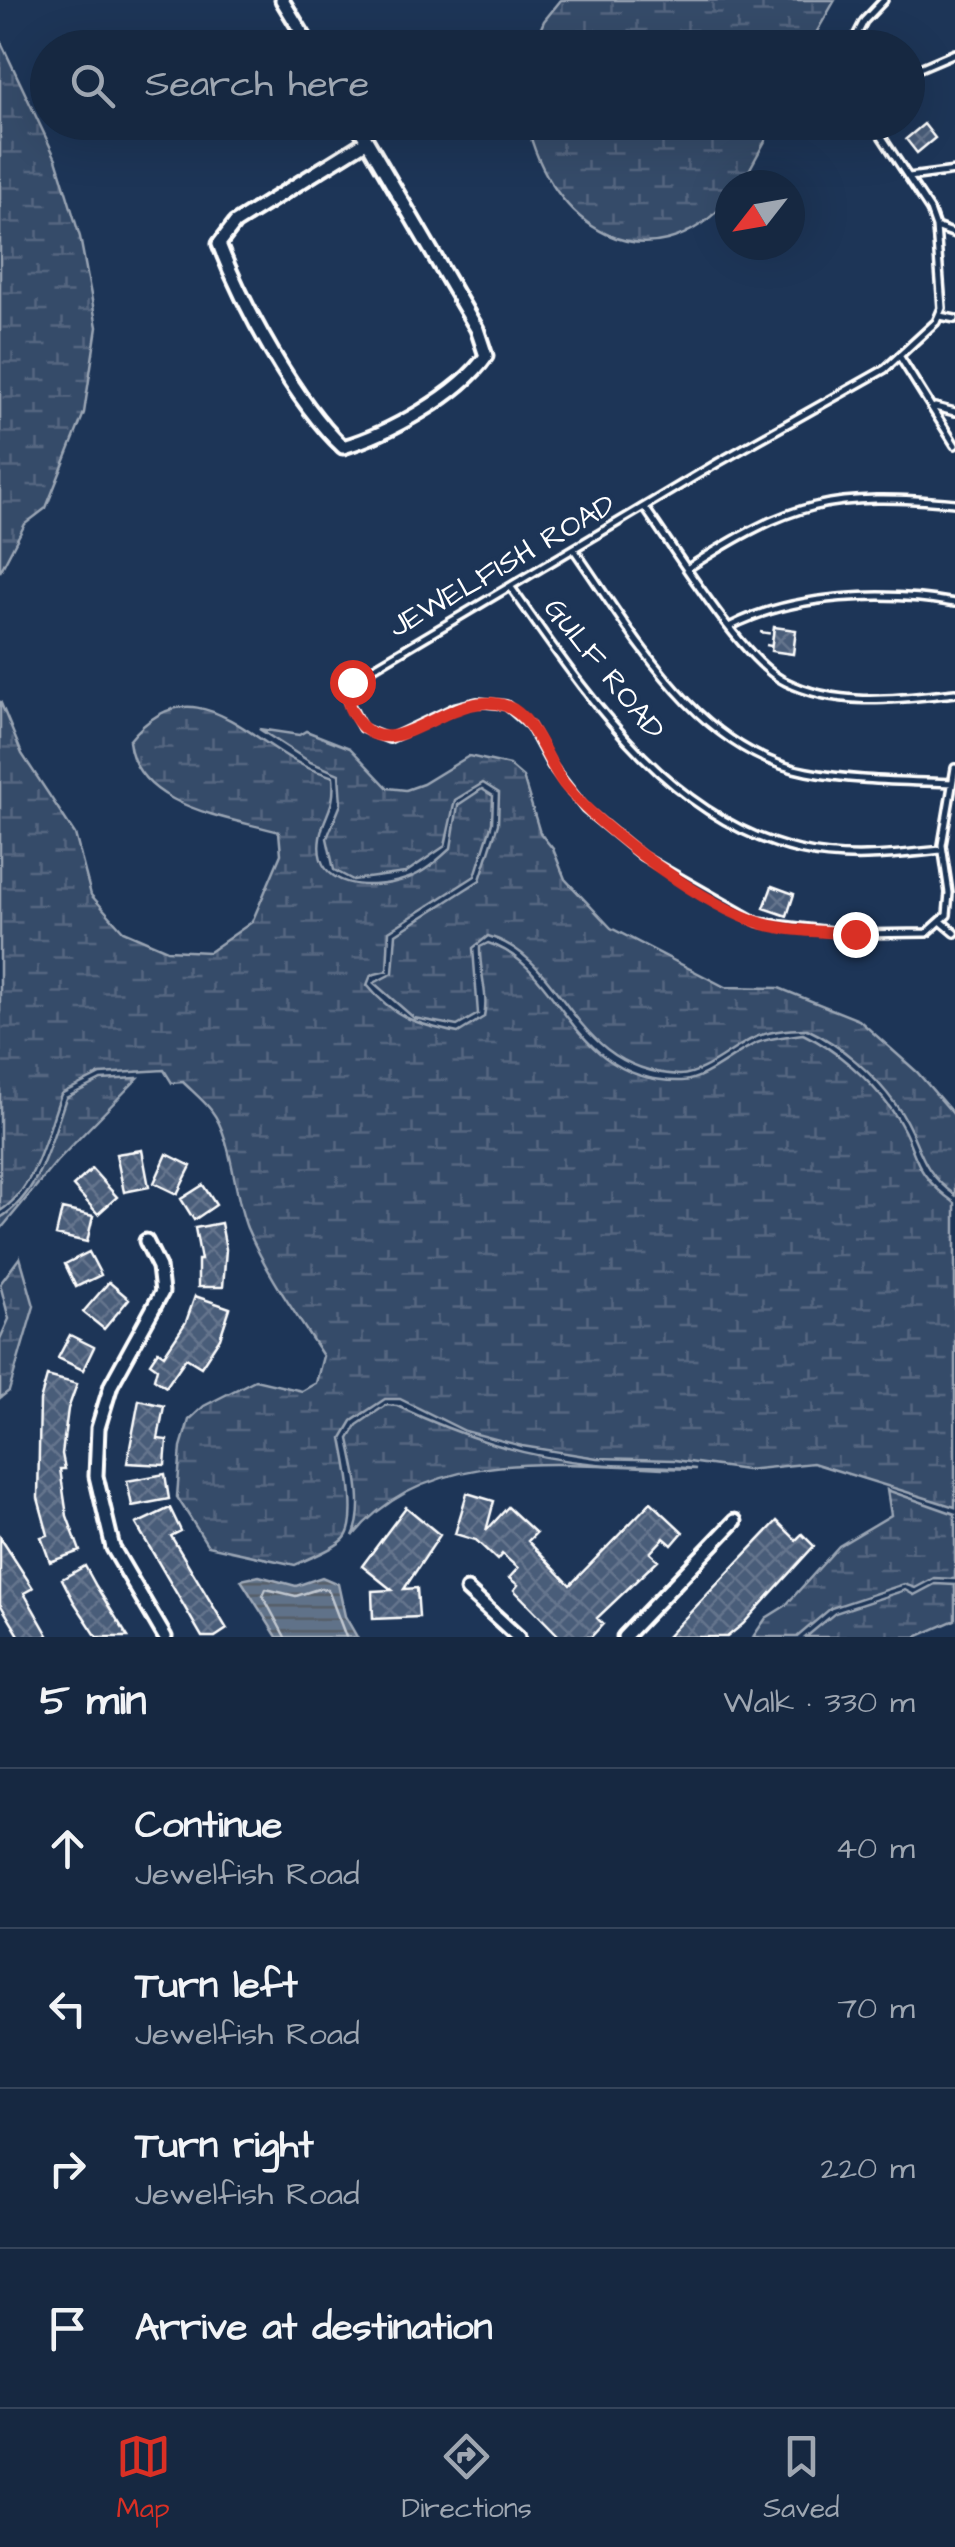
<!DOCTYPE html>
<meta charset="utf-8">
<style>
body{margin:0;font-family:"Architects Daughter",sans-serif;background:#1f3048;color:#f1f3f6}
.compass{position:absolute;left:715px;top:170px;width:90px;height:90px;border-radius:50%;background:#162841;box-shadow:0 10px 40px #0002;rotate:239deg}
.stop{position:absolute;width:30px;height:30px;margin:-22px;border:8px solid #d93025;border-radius:50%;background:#fff}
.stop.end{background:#d93025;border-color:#fff;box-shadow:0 2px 10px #0008}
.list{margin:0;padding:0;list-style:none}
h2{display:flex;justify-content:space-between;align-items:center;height:130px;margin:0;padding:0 40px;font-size:42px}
h2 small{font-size:32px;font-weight:400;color:#9ea6b1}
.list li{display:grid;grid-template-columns:65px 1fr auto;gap:30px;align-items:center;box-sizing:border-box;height:160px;padding:0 40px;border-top:2px solid #35445a}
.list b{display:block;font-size:38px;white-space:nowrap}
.list p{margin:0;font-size:32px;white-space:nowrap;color:#9ea6b1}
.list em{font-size:32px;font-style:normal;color:#9ea6b1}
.icon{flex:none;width:55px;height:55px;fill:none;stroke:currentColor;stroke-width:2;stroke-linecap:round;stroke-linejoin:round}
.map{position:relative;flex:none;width:955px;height:1637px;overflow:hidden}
.search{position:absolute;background:#162841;box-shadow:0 10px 40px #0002;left:30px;right:30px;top:30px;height:110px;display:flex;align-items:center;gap:25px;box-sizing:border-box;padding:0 35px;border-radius:55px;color:#9ea6b1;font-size:38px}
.sheet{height:770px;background:#162841}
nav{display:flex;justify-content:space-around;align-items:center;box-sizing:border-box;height:140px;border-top:2px solid #35445a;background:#162841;font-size:28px;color:#9ea6b1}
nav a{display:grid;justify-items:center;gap:5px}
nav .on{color:#d93025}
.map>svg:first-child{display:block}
</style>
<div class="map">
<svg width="955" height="1637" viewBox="0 0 955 1637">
<defs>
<pattern id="wetland-marsh" width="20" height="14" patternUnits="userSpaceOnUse" patternTransform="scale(2.5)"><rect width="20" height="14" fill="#364b69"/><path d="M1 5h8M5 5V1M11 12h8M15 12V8" fill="none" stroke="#546680"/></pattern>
<pattern id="water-rules" width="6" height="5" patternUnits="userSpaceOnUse" patternTransform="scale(2.5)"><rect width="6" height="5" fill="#617289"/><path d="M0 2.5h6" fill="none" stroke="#555d67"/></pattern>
<pattern id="building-cross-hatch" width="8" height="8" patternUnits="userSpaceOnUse" patternTransform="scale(2.5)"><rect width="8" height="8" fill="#4a5d79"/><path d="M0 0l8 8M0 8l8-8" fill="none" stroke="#65758d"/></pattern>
</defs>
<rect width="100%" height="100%" fill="#1d3557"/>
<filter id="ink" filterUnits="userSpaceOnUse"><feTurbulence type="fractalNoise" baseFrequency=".01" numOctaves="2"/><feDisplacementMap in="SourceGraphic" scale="20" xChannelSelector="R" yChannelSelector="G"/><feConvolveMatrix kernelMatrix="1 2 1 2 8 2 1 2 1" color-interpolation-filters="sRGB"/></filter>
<g filter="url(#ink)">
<path fill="url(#wetland-marsh)" stroke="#9aa5b4" stroke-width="2.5" d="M561,0H835L808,47H533L544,21Z
M0,40L56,159L80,237L97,327L84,413L46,508L25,524L0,572Z
M527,123V122L775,123L741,185H730V198C648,291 550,226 527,123Z
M0,701L22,754L75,834L91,895L123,931L167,950L209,952L252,922L281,854L279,832C226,817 136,807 129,741C191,665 243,735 304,766C313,771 324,773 333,777C336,810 324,812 320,838C312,889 371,891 406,879C423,874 438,860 451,848L458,805L482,789L493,796L492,823L475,876L389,931L387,971L371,975L367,985C393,1017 418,1025 458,1033L484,1017C489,994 479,971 480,947L488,943C562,965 569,1084 682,1081C706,1080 735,1052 757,1043C771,1037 789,1036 803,1034C837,1050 869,1079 891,1109C921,1150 906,1169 955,1203V1507L813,1463L746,1470L675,1460L597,1458L522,1446L465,1431L400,1399H385L352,1421L342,1438C346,1460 360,1523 344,1539C333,1550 309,1558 295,1565L208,1546L177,1497L181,1447L189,1420L204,1406L255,1380L302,1391L316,1383L323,1356C296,1314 267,1274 247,1228C233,1193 233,1138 211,1110C203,1100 192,1091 183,1082L172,1083L164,1070L100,1074L61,1094C47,1132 36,1189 0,1211Z
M259,729L299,735L306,731L350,748L388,788L406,790L423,784L469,756L509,765L523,777L540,833L553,849L565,879L611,928L725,987L779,988L859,1020L917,1072L955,1116V1195C915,1167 922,1139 896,1105C874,1074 841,1045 807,1029C791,1029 769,1031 754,1038C733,1047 702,1076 679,1075C568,1069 568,959 488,936L473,948L478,1014L457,1026L414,1018L374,983L393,973L396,934L480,880L498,824L499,793L483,783L455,800L445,846L405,873L353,880L334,870L327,838L341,804L339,774L310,762Z
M138,1078L57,1161L0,1230V1218C40,1194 51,1140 66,1098L101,1080Z
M20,1257L34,1306L9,1391L0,1398V1339L9,1319L0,1284Z
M386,1405L397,1406C461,1436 524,1458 596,1464C629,1467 662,1465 696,1469C585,1468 432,1438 353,1536C366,1509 355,1467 349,1439L357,1425Z
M887,1490L955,1514V1579L934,1578L915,1588L904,1584L831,1608L797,1637H753L766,1618L785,1606L839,1546L891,1515Z
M935,1584L955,1585V1620L916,1637H806L835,1613L905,1590L914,1595Z"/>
<path fill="url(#water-rules)" stroke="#a0aab8" stroke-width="2.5" d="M259,1576L296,1586L322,1577L338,1584L345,1616L357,1637H277L241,1580Z"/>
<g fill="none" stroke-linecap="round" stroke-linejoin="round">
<path stroke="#c0c7d0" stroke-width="2.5" d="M285,1637L263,1596L266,1589L296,1596L321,1588L328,1590L346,1637"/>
</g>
<path fill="url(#building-cross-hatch)" stroke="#fff" stroke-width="2.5" d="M924,124L935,138L917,153L906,139Z
M774,627L796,630L793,654L771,651Z
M772,886L794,894L787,916L764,908Z
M142,1150L149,1187L124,1192L116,1154Z
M167,1154L191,1166L177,1194L154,1183Z
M92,1169L117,1197L98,1214L73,1186Z
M203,1185L216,1205L194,1220L181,1199Z
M62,1209L93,1216L87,1242L56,1235Z
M221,1223L226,1249L223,1287H198V1260H201L195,1228Z
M89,1252L101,1275L76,1287L65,1264Z
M109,1282L129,1299L104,1329L83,1312Z
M195,1296L230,1308L220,1338L201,1367L186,1358L166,1387L154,1379L157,1368L150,1363L158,1351L164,1355L186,1322Z
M70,1335L94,1347L83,1370L58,1358Z
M47,1376L77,1384L68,1409L62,1454L65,1469H60L67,1516L80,1551L50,1562L41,1537L48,1535L38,1498L40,1401Z
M139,1400L164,1406L158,1439L167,1440L165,1465L127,1463Z
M165,1474L169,1499L132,1506L127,1481Z
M467,1493L494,1501L486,1531L508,1507L536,1533L528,1541L570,1585L651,1502L683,1532L672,1545L664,1538L650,1553L658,1560L597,1618L603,1624L591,1637H560L514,1590L518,1585L509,1578L518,1568L502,1554L497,1560L476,1540L455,1534Z
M406,1507L440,1535L404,1589L417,1588L419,1617L373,1619L372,1591L392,1590L362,1566Z
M170,1508L181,1531L171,1536L227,1629L215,1637H202L136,1524Z
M777,1521L796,1540L802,1534L814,1546L743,1624L727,1637H667Z
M0,1537L33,1588L24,1593L49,1637H20L0,1604Z
M85,1566L96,1586L128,1637H97L74,1602L62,1579Z"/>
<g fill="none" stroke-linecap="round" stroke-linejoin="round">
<g stroke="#fff" stroke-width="12">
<path id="lane" d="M850,48L864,21L884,0
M908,73L955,53
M872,122L930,210L936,227L942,308L936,322L885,369L719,462L368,671L352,682L347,699L362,728L389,739L456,707L477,702L506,705L530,726L551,765L585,809L642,856L758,922L855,934L927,933L947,915L949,893L942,845L955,768
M909,177L955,171
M936,227L955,234
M940,316L955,319
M900,357L955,445
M935,407L955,412
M645,508C676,551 742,661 786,682C839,708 899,699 955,693
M575,551C634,635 696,751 807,772C854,781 904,781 952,783
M688,568C791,501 833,492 955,503
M512,589C585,692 666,819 799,850C846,861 894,855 942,850
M731,626C794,594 886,590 955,603
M942,922L955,933"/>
</g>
<g stroke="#fff" stroke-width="19">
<path id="street" d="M282,0L311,48
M356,122L367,141L477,329L486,356C459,395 388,434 343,447C295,402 243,306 219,244L235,223L367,141
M146,1241L159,1267L162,1292L111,1385L98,1428L96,1476L113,1548L165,1637
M467,1590L518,1637
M624,1637L735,1521"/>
</g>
<path stroke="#fff" stroke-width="2.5" stroke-dasharray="10 8" stroke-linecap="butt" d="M760,632L773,634
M766,645L771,646"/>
<use href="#lane" stroke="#1d3557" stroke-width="5"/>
<use href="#street" stroke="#1d3557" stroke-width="11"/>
</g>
</g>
<g fill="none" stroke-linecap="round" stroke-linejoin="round" filter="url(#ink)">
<path stroke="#d93025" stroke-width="12" d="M352,682C345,696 346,704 355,717C391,774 450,685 506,706C535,716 547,762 564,784C601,831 706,907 763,924C792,932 825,931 855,934"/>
</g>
<g text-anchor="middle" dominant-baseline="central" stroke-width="8" stroke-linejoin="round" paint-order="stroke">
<g font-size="30" fill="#fff" stroke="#1d3557">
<text transform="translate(502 566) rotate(-30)">JEWELFISH ROAD</text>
<text transform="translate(604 669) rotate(51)">GULF ROAD</text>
</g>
</g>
</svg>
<svg class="compass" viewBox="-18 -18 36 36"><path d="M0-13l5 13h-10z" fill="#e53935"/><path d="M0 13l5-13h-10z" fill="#9ea6b1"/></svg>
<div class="stop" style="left:352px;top:682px"></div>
<div class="stop end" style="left:855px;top:934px"></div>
<div class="search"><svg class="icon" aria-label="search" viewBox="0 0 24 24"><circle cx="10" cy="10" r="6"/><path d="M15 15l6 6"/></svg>Search here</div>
</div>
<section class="sheet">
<h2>5 min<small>Walk · 330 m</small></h2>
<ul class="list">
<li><svg class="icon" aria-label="ahead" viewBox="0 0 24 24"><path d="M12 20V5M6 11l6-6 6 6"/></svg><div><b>Continue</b><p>Jewelfish Road</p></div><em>40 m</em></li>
<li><svg class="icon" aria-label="left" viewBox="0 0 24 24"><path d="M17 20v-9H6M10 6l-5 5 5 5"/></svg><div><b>Turn left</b><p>Jewelfish Road</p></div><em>70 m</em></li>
<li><svg class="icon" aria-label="right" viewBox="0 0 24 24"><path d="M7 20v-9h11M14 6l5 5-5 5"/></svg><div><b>Turn right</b><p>Jewelfish Road</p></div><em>220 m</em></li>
<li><svg class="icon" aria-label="arrive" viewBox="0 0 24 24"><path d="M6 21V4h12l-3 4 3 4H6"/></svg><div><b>Arrive at destination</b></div></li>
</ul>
</section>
<nav>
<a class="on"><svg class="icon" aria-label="map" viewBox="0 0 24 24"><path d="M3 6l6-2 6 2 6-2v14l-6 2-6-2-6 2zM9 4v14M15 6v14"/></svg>Map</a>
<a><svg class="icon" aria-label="directions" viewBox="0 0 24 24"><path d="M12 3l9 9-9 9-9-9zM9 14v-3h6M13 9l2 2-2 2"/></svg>Directions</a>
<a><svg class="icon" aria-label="saved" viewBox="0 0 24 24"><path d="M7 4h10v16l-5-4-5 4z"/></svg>Saved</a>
</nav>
